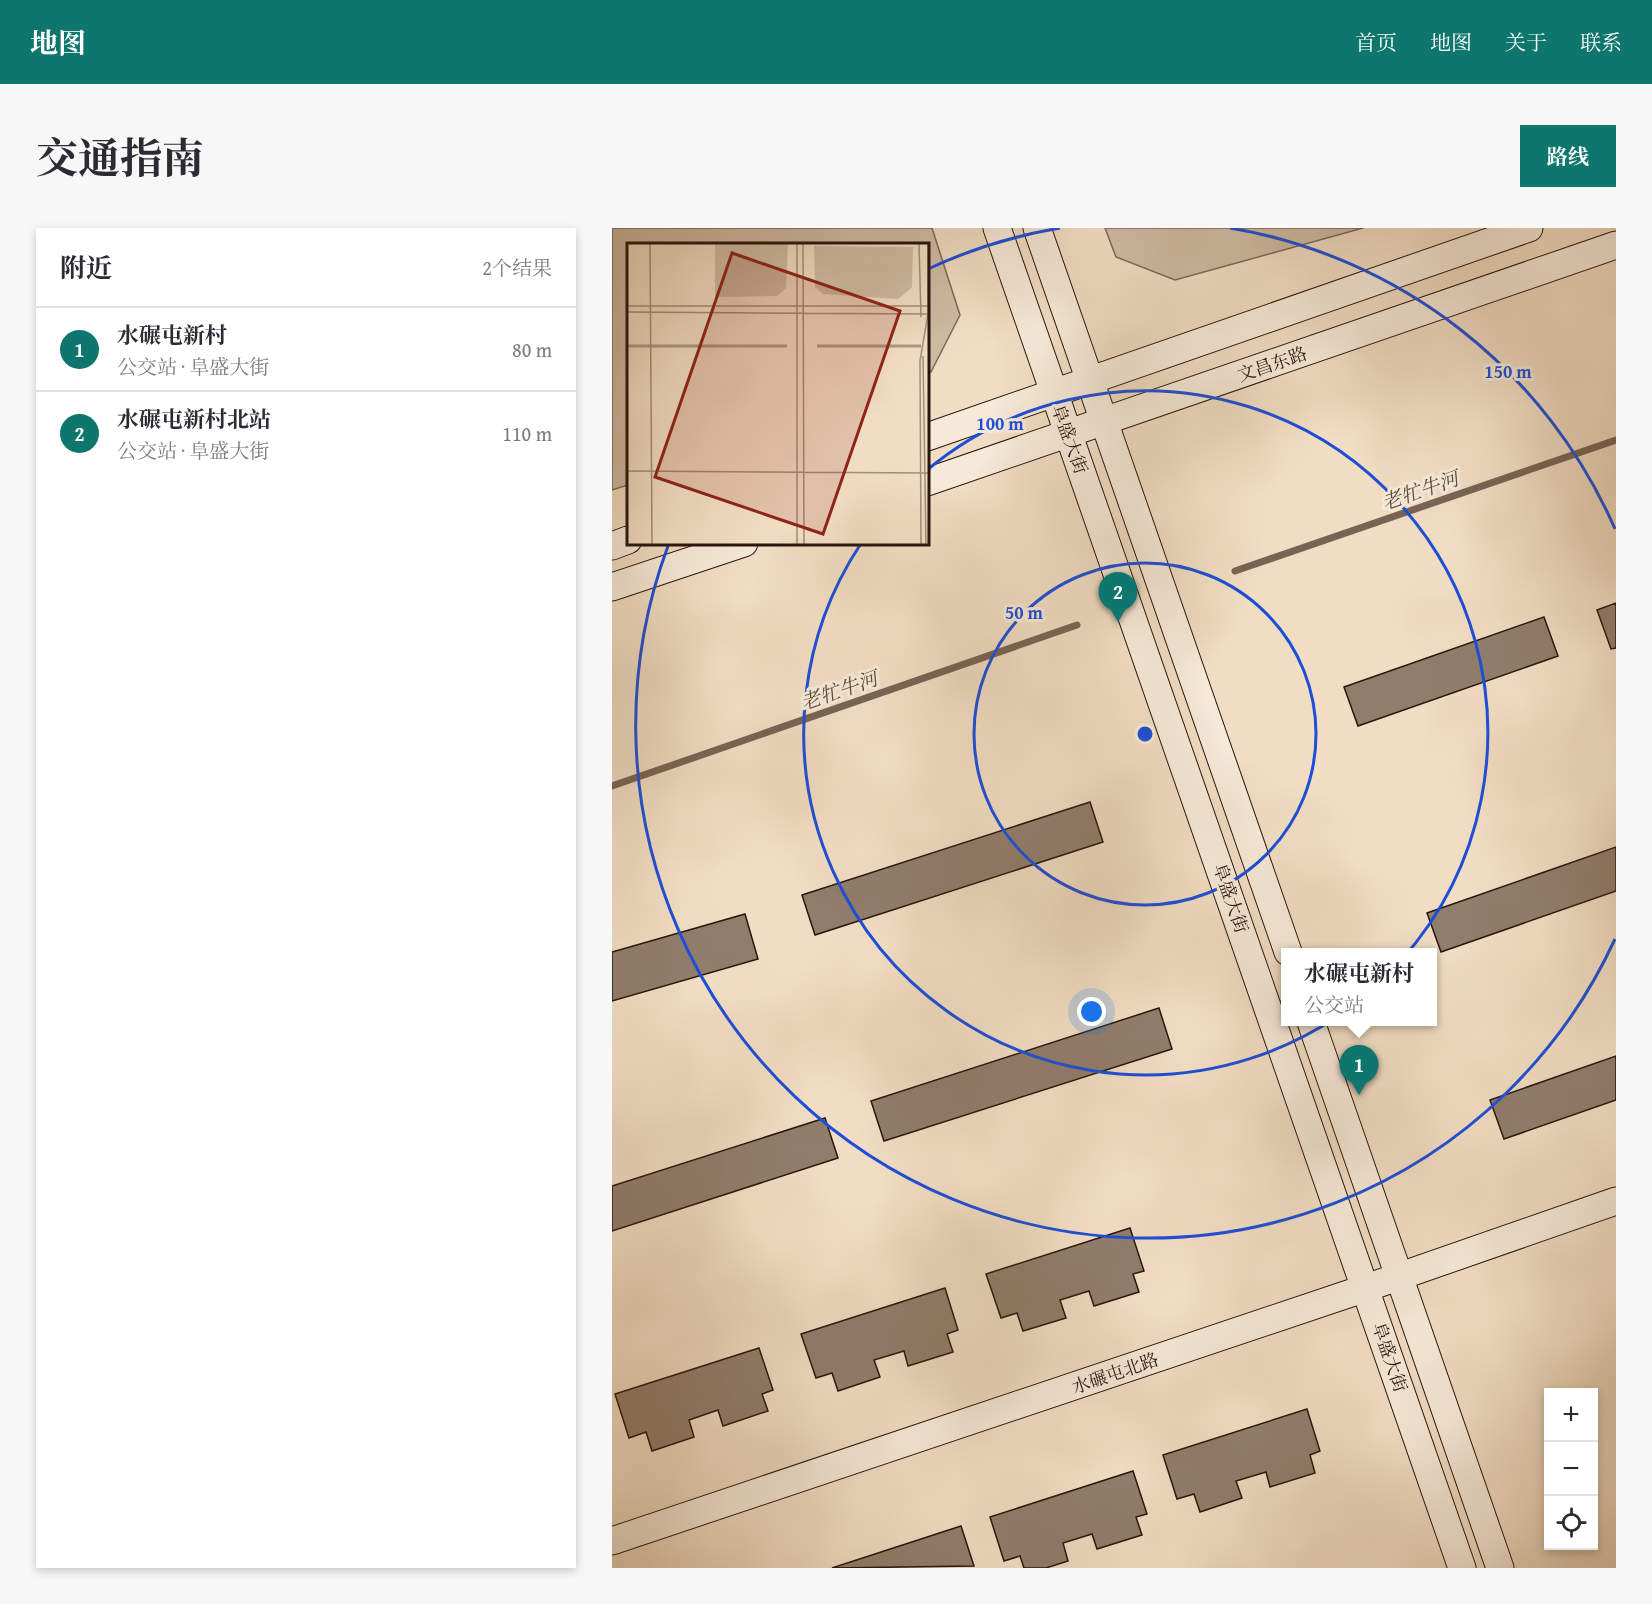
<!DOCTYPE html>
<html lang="zh">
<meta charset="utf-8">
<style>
body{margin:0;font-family:"Gentium Book Plus","Noto Serif SC",serif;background:#f7f7f7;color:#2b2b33}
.controls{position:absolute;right:18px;bottom:18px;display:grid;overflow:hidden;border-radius:0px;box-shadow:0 3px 9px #0003}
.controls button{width:54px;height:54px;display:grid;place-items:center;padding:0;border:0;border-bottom:2px solid #e1e1e2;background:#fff;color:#2b2b33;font:30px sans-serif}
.you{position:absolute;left:480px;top:784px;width:21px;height:21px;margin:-15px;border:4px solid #fff;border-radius:50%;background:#1a73e8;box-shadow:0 0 0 9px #1a73e833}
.badge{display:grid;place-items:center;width:39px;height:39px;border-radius:50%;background:#0f766e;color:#fff;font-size:20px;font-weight:700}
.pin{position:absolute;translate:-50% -50px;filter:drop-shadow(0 2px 3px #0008)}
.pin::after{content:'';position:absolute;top:32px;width:21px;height:18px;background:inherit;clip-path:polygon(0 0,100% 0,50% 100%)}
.popup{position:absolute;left:669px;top:720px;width:156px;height:78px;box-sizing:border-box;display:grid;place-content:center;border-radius:0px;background:#fff;filter:drop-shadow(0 2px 4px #0005);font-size:20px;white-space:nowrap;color:#7c7c81}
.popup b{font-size:22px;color:#2b2b33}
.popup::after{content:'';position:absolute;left:50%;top:100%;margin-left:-12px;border:12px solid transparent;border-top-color:#fff}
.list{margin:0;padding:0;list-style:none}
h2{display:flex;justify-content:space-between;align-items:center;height:78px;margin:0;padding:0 24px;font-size:26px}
h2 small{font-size:20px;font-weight:400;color:#7c7c81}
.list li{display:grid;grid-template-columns:39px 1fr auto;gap:18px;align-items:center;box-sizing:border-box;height:84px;padding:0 24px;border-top:2px solid #e1e1e2}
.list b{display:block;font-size:22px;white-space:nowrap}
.list p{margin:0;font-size:20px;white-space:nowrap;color:#7c7c81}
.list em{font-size:20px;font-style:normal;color:#7c7c81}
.icon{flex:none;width:33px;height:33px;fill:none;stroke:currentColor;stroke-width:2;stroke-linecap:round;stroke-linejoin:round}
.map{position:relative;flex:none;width:1004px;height:1340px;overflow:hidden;border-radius:0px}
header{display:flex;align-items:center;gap:36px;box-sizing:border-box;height:84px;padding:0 30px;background:#0f766e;color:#fff}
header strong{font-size:28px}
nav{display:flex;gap:33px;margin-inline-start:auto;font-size:21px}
.intro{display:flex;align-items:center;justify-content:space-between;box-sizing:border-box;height:144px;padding:0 36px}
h1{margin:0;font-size:42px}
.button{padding:15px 27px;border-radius:0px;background:#0f766e;color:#fff;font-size:21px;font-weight:700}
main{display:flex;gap:36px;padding:0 36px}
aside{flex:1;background:#fff;border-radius:0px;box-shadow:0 3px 9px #0003}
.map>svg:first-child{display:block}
</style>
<header>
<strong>地图</strong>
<nav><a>首页</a><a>地图</a><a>关于</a><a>联系</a></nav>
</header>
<div class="intro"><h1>交通指南</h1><a class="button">路线</a></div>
<main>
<aside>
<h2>附近<small>2个结果</small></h2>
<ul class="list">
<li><span class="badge">1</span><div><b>水碾屯新村</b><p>公交站 · 阜盛大街</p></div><em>80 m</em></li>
<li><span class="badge">2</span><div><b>水碾屯新村北站</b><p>公交站 · 阜盛大街</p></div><em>110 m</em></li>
</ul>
</aside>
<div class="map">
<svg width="1004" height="1340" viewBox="0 0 1004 1340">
<rect width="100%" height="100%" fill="#f1ddc3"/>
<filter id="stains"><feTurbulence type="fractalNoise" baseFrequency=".00333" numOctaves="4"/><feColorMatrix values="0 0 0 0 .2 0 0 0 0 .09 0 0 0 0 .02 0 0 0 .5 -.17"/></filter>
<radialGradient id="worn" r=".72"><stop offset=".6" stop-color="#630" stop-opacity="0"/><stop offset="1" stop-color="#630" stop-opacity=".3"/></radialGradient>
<path fill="#cfbba4" stroke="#7c6858" stroke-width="1.5" d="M0,0H320L348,87L319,144L315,146V16H16V257L0,262Z
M493,0H751L563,52L504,29Z"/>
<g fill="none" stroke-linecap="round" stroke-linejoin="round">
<path stroke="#786455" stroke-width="7" d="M623,343L1004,212
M0,558L465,397"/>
</g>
<path fill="#917d6c" stroke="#29150d" stroke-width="1.5" d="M1004,375V420L999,421L985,382Z
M932,389L946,428L746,498L732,459Z
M478,574L491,614L203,707L190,667Z
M1004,619V663L829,724L815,685Z
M133,686L146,731L0,773V724Z
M547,780L560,821L272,913L259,873Z
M1004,828V872L892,911L878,872Z
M213,890L226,930L0,1003V958Z
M518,1000L532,1043L521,1046L527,1064L482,1078L477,1063L448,1072L454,1090L411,1103L405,1085L389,1090L374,1046Z
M333,1060L346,1102L335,1106L341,1124L296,1138L292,1123L262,1132L268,1149L226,1163L220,1145L204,1150L189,1106Z
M147,1120L161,1162L150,1166L156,1183L111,1198L106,1182L77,1192L82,1209L40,1223L34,1204L17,1210L3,1166Z
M695,1181L708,1223L698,1227L703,1245L658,1259L654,1244L624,1253L630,1270L588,1284L582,1266L565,1271L551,1227Z
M521,1243L535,1286L524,1289L530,1307L485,1321L480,1306L451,1315L456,1333L434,1340H412L408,1328L392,1333L378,1289Z
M349,1298L362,1338L220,1340Z"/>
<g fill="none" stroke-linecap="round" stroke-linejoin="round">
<g stroke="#29150d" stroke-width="29">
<path id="secondary" d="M385,0L850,1340
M425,0L676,724
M315,209L917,0
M315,254L1004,17
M0,318L16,312
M0,359L132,315
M699,794L888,1340
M0,1313L754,1060L1004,973"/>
</g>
<use href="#secondary" stroke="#f6e9d8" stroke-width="27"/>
</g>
<g fill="none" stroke="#1d4ed8" stroke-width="3">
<circle cx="533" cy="506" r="171"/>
<path d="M315 242A342 342 0 1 1 248 317"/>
<path d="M1003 711A513 513 0 0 1 56 318M316 41A513 513 0 0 1 448 0M618 0A513 513 0 0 1 1003 301"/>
</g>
<g text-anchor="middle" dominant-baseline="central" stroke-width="6" stroke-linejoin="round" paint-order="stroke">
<g font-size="18" fill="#29150d" stroke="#f6e9d8">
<text transform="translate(660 136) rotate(-19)">文昌东路</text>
<text transform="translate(458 211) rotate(70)">阜盛大街</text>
<text transform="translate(619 670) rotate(71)">阜盛大街</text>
<text transform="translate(778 1129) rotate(71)">阜盛大街</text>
<text transform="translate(503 1145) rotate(-19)">水碾屯北路</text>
</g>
<g font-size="20" font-style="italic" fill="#5e4a3d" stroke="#f6e9d8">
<text transform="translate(808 262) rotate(-19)">老牤牛河</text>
<text transform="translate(227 462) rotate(-19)">老牤牛河</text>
</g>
</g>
<g transform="translate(15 15)">
<rect width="302" height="302" fill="#f1ddc3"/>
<path d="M88,0H161L159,45L150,53L88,54ZM187,3L286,4L285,44L271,56L196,51L188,44Z" fill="#cfbba4"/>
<path fill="none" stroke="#ad9985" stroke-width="3" d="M0,103H160M190,103H294"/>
<path fill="none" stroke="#a18d7a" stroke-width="1.5" d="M23,0L25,301M170,0V301M176,0L177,301M292,0L294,74M0,63H302M0,69L302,71M296,113L299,301M0,228L302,230M294,301L293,118L301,71V0"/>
<path fill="#8f2418" fill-opacity="0.15" stroke="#8f2418" stroke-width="3" d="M105,10L273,68L196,291L28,234Z"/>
<rect width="302" height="302" fill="none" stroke="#29150d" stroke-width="3"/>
</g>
<circle cx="533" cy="506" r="9" fill="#1d4ed8" stroke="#f6e9d8" stroke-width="3"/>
<g font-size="18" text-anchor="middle" font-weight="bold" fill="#1d4ed8" stroke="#f6e9d8" stroke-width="6" stroke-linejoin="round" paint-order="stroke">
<text x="896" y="150">150 m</text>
<text x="388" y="202">100 m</text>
<text x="412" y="391">50 m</text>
</g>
<rect width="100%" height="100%" filter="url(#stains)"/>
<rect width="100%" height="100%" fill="url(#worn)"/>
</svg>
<div class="controls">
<button>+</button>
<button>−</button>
<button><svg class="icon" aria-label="locate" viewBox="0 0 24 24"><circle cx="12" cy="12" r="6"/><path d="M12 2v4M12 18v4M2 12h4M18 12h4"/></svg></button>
</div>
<div class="you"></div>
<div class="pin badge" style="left:747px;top:867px">1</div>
<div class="popup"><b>水碾屯新村</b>公交站</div>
<div class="pin badge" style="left:506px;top:394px">2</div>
</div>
</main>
